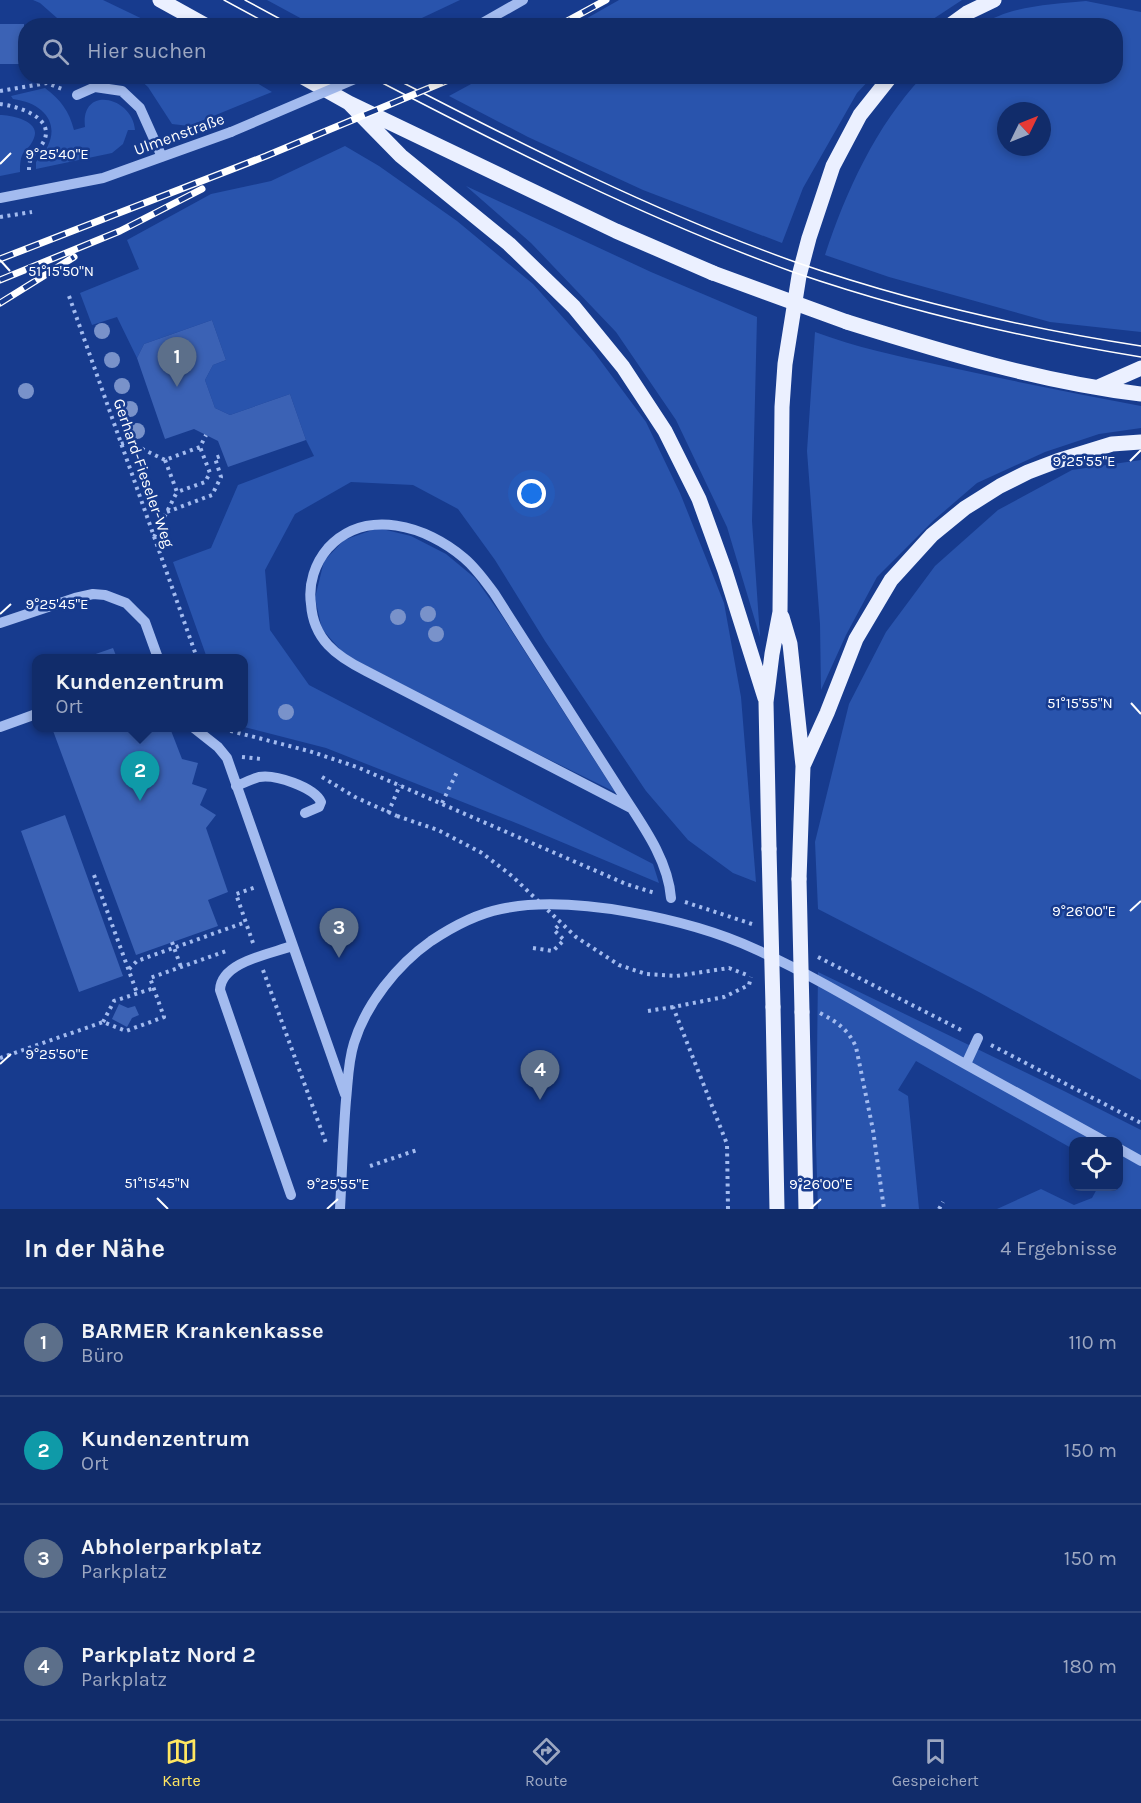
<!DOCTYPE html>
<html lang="de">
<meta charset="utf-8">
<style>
body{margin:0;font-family:Karla,sans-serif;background:#1a3470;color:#f1f3f6}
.controls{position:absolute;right:18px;bottom:18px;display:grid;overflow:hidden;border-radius:12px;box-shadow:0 3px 9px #0003}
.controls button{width:54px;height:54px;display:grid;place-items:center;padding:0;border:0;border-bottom:2px solid #30487e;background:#112c6a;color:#f1f3f6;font:30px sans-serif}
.compass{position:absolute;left:997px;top:102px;width:54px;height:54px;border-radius:50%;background:#112c6a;box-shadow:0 3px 9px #0003;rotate:47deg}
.you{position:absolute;left:532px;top:494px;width:21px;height:21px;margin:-15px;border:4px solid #fff;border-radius:50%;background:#1a73e8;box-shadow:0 0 0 9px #1a73e833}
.badge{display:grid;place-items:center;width:39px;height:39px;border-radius:50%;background:#ffe661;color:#fff;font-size:20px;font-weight:700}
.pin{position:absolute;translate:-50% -50px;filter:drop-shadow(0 2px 3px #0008)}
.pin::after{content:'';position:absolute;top:32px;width:21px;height:18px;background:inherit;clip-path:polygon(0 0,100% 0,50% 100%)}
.popup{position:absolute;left:32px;top:654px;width:216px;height:78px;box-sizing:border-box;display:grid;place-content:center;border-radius:12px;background:#112c6a;filter:drop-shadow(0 2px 4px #0005);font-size:20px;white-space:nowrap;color:#9ca7c1}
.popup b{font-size:22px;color:#f1f3f6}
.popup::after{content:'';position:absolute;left:50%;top:100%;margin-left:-12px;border:12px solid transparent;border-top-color:#112c6a}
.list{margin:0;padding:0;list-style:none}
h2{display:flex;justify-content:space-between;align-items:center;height:78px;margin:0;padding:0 24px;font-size:26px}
h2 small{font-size:20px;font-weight:400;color:#9ca7c1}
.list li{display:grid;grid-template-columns:39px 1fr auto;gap:18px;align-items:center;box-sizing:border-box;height:108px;padding:0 24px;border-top:2px solid #30487e}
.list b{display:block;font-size:22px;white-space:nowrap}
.list p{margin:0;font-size:20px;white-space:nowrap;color:#9ca7c1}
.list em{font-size:20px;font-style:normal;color:#9ca7c1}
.icon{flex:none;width:33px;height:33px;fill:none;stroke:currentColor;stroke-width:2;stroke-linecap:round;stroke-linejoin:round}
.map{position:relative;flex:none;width:1141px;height:1209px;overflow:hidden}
.search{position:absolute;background:#112c6a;box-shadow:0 3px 9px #0003;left:18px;right:18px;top:18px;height:66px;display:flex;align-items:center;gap:15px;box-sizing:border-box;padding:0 21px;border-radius:24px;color:#9ca7c1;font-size:22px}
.sheet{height:510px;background:#112c6a}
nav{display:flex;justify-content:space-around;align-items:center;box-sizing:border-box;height:84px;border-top:2px solid #30487e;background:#112c6a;font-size:16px;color:#9ca7c1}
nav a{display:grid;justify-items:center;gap:3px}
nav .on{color:#ffe661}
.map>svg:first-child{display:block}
</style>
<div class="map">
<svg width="1141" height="1209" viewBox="0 0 1141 1209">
<rect width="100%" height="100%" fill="#173b8e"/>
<path fill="#2954ad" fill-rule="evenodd" d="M33,0H103L155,25H65L40,3Z
M267,0H460L407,25L315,26Z
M619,0H962L924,25H575Z
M1086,1L1141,12V332L1050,322L889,277L825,255C846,191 876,126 922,77L1116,76V26L982,25C1009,6 1053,4 1086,1ZM1006,111H1042V147H1006Z
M137,77H247L272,92L189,126L172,124L148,87Z
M484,77V76L872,77L857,93L803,188L782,243L643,190L528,137L449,96Z
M45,88C61,100 69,111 74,130L85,127C80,84 133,97 135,130H128L123,144L112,153L36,169V162C65,133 51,104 13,99L11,96Z
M0,115C11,115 41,121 34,138C27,155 20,146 20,172L0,176Z
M345,146L379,166L457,221L533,284L594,352L646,422L680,493L724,603L741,697L756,882L733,873L688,840L646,791L545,641L495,560L458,509L413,485L351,482L295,514L265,570L270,630L309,685L653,864L659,883L521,825L326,748L244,727L243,658H207L173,562L211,548L238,485L314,456L306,440L290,394L230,415L215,408L205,380L213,365L226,360L212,320L144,344L137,358L117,317L92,325L80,293L139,269L127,240L211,194L271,181Z
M466,186L651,272L757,317L752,521L760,637L727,527L676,420L616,332L531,243Z
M815,332C855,347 897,356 939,365C1006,380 1073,393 1141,406V428L1099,434L1045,452L977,483L934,520L877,577L846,635L821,690L820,624L807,451Z
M1141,460V1080L979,992L818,909L815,842L849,704L886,632L935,566L998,510L1072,470Z
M378,528L411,536L446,554L475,578L502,616L615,792L471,721L344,654L322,629L315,598L324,561L344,540Z
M818,972L1064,1091L1141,1130V1209H997L1041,1189L1074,1205L1092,1198L1098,1187L1118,1186V1142H1074L1073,1149L916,1061L898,1090L908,1096L919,1209H818L816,1145Z"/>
<path fill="#3b62b5" d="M0,24H24V64H0Z
M212,320L226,360L213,365L205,380L215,408L230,415L290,394L306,440L228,467L218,441L194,429L165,439L137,358L144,344Z
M113,648L117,658H84Z
M52,728H170L182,759L198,763L192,784L207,789L200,805L216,815L206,828L228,892L208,900L218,926L136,955Z
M65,815L123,976L79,992L21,831Z
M119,1004L128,1008L135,1006L139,1015L132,1018L127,1027L112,1019Z"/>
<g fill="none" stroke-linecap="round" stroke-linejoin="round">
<path stroke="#a3bbef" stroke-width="4" stroke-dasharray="3 4.5" stroke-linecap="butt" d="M0,91L47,83L62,89
M0,104C17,106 55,117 44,141C37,154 29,153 29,170
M0,217L32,212
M69,296L197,658
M121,444L128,442L165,460L200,447L206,435
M165,460L177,492L205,482L210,473L200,447
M167,512L212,495L221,477L215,458L223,455
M154,537L177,492
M223,729L309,751L357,767L626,884L655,893
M242,757L261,759
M322,777L355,797L397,816
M442,803L457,772
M388,813L400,785
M94,875L137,993
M685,902L752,924
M172,942L181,967
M253,943L236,894L256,887
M533,948L553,951L564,940L554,930L561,923
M818,957L963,1031
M129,969L137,961L246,922
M263,970L326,1143
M648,1011L673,1007
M820,1013C837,1022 848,1029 856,1047L873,1130L884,1209
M103,1022L114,1001L154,988
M991,1045L1141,1123
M0,1058L103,1022L126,1031L164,1017L150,978L229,950
M370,1166L417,1150
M728,1209L727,1144L673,1007L724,997L749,985L751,977
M939,1209L943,1202"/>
<path stroke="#a3bbef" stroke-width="10" d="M477,26L523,0
M77,95L95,87L122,91L140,108L162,157
M0,198L103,178L231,132
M0,623L75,598L93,594L105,595L126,603L145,622L158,658
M0,727L36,714
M194,728L218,747L227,758L345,1094
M236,786C244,783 252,779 259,777C275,774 314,787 321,802L319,807L305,813
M631,808L366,671C352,664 338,656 328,645C317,633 312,619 311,604C308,584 315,563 328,548C366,507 427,526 464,558C476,568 485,581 494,593L616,784C637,818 668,856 671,898
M966,1064L978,1038
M1118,1148L1141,1161
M291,1195L220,990C221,962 270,954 292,946
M340,1209C342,1173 343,1136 346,1100C348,1081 348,1062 354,1043C366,1004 397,965 431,941C452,927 476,914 501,909C571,894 690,919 755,949C815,976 871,1011 928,1043C987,1077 1047,1109 1106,1142"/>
<path stroke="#ebf0ff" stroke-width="15" d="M160,0L207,26
M949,26L967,13L994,0
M301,76L349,103L616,231L713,273
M349,103L401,156L509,244L574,307L623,367L665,431L699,499L725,571L765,698
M847,322C943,352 1041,382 1141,394
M1098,387L1141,368
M782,617L790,644L803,766L799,879
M803,766L827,713L856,639L891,580L932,535L965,508L1000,486L1028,472L1057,461L1112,444L1141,442
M769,849L766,702L772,654L780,612L782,407L785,364L799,276L809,238L833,166L860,115L891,76
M773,1007L777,1209
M802,1012L806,1209"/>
<path stroke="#fff" stroke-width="1.5" d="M224,0L272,26
M245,0L293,26
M369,76C507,148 646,219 793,272C906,311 1023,338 1141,357
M390,76C523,145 657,213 798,263C909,301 1025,328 1141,346"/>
<g stroke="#fff" stroke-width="7">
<path id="rail" d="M558,26L606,0
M0,259L266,156L458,76
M0,280L120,231L202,189
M0,303L74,257"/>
</g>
<use href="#rail" stroke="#173b8e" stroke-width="4.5" stroke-dasharray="14" stroke-linecap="butt"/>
<path stroke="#a3bbef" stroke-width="4" stroke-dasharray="3 4.5" stroke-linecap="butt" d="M397,816L438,830L482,853L512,876L576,937L619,965L646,974L676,976L729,968L747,975"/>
<path stroke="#a3bbef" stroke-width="10" d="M231,132L362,76"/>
<path stroke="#ebf0ff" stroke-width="15" d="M713,273L847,322
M769,849L773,1007
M799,879L802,1012"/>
</g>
<g fill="#7992ca">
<circle cx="102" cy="331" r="8"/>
<circle cx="112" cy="360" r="8"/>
<circle cx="122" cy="386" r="8"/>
<circle cx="26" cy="391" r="8"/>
<circle cx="130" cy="409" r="8"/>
<circle cx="137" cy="431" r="8"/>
<circle cx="428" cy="614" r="8"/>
<circle cx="398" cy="617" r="8"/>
<circle cx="436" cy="634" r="8"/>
<circle cx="286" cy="712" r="8"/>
</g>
<path fill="none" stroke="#fff" stroke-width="2" d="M0,164L11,153M0,260L10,271M1130,461L1141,450M0,614L11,604M1131,703L1141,714M1130,911L1141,901M0,1064L11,1054M157,1198L168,1209M327,1209L338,1199M810,1209L821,1199"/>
<g text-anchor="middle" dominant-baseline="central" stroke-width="5" stroke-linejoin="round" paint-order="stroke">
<g font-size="16" fill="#fff" stroke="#173b8e">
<text transform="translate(179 134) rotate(-20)">Ulmenstraße</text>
<text transform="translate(144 473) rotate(71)">Gerhard-Fieseler-Weg</text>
</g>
</g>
<g font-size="15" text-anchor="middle" fill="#fff" stroke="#173b8e" stroke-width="5" stroke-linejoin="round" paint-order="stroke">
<text x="57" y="159">9°25'40"E</text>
<text x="61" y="276">51°15'50"N</text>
<text x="1084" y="466">9°25'55"E</text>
<text x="57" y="609">9°25'45"E</text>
<text x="1080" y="708">51°15'55"N</text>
<text x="1084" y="916">9°26'00"E</text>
<text x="57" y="1059">9°25'50"E</text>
<text x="157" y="1188">51°15'45"N</text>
<text x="338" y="1189">9°25'55"E</text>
<text x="821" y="1189">9°26'00"E</text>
</g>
</svg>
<div class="controls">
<button><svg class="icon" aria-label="locate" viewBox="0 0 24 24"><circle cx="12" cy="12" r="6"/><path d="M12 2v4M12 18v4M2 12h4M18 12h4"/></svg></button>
</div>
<svg class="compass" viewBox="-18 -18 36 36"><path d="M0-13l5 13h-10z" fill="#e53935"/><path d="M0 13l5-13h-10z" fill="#9ca7c1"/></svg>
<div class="you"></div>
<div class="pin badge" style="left:177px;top:387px;background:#5c6f8a">1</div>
<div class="pin badge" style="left:140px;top:801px;background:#0f9aa8">2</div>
<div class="popup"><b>Kundenzentrum</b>Ort</div>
<div class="pin badge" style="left:339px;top:958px;background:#5c6f8a">3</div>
<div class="pin badge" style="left:540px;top:1100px;background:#5c6f8a">4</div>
<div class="search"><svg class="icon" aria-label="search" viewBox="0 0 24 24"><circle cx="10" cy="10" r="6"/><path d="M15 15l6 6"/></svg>Hier suchen</div>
</div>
<section class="sheet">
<h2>In der Nähe<small>4 Ergebnisse</small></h2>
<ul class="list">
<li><span class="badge" style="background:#5c6f8a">1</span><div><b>BARMER Krankenkasse</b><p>Büro</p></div><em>110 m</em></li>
<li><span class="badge" style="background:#0f9aa8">2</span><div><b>Kundenzentrum</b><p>Ort</p></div><em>150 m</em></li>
<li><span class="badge" style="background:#5c6f8a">3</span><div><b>Abholerparkplatz</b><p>Parkplatz</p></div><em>150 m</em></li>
<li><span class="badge" style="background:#5c6f8a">4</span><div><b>Parkplatz Nord 2</b><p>Parkplatz</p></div><em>180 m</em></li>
</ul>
</section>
<nav>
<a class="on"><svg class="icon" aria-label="map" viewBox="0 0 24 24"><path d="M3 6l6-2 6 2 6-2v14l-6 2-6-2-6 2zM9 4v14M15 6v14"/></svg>Karte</a>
<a><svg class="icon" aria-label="directions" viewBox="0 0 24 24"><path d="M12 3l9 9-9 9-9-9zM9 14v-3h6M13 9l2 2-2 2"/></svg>Route</a>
<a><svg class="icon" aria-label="saved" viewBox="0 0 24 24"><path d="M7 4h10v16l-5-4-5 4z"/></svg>Gespeichert</a>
</nav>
